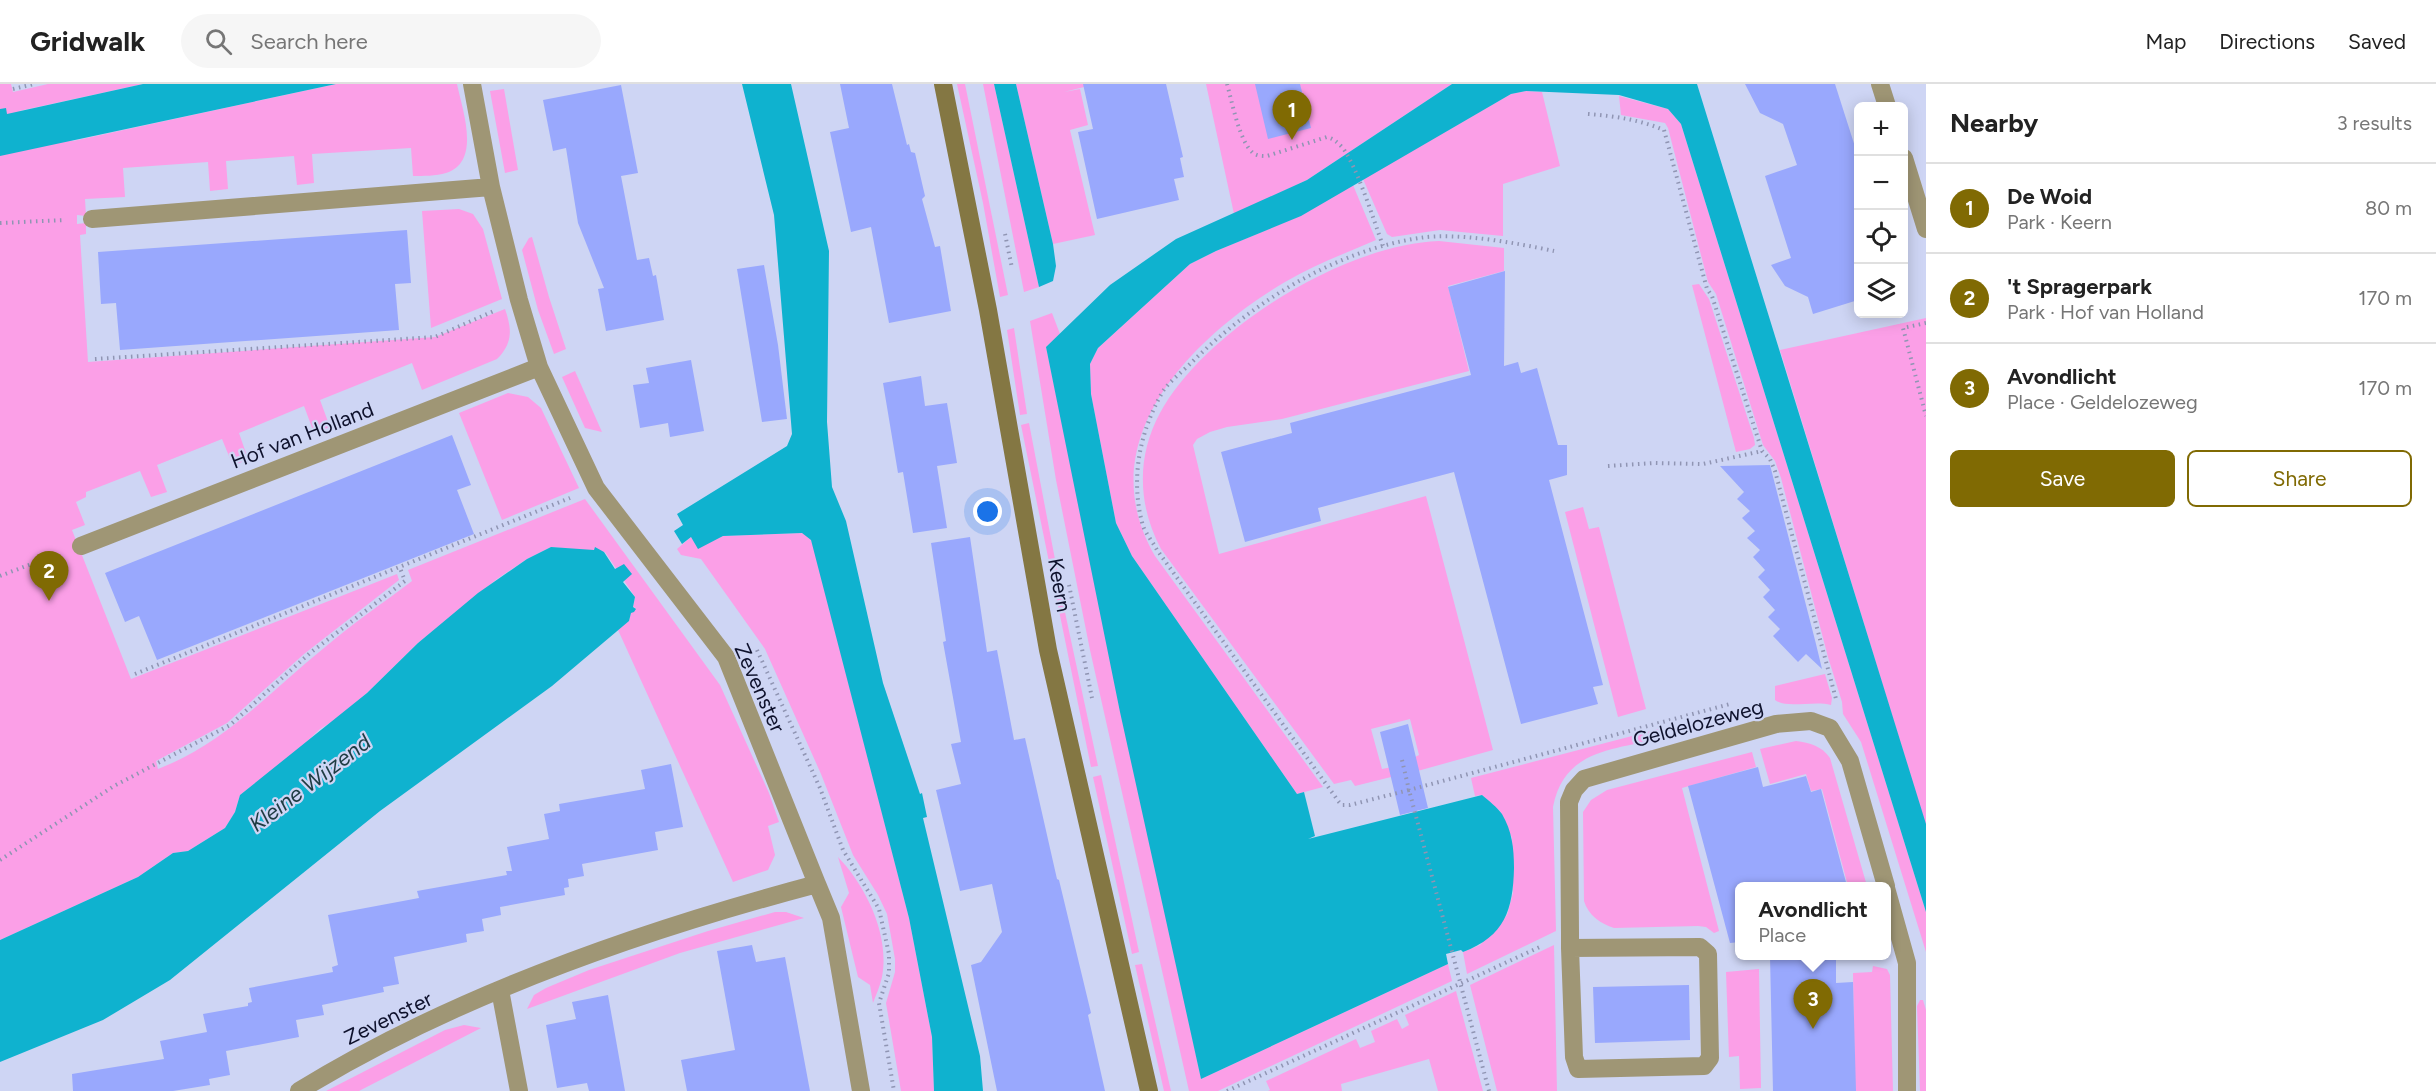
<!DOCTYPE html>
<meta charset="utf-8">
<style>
body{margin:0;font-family:Figtree,sans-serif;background:#f6f6f6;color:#222}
.controls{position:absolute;right:18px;top:18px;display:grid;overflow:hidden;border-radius:9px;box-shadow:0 3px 15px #0003}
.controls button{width:54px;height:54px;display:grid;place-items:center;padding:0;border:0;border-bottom:2px solid #e0e0e0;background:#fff;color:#222;font:30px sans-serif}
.you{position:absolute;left:988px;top:428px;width:21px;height:21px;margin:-15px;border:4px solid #fff;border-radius:50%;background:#1a73e8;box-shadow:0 0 0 9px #1a73e833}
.badge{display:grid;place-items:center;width:39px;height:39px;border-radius:50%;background:#806a03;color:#fff;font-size:20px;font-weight:700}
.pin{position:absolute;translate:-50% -50px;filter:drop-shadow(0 2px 3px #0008)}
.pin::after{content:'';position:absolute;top:32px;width:21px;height:18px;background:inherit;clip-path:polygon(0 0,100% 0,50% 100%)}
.popup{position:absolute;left:1735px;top:798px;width:156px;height:78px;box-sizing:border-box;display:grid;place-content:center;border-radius:9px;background:#fff;filter:drop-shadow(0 2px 4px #0005);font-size:20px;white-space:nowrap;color:#767676}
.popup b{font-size:22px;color:#222}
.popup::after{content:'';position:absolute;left:50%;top:100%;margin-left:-12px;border:12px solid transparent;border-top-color:#fff}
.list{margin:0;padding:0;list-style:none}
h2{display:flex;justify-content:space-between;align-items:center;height:78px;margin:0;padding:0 24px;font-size:26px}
h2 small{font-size:20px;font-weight:400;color:#767676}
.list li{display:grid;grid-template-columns:39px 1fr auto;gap:18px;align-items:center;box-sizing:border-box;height:90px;padding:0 24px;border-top:2px solid #e0e0e0}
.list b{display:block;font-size:22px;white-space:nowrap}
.list p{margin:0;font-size:20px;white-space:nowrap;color:#767676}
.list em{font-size:20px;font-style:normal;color:#767676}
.actions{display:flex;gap:12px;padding:18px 24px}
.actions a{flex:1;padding:14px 0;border:2px solid #806a03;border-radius:9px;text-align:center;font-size:21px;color:#806a03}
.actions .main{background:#806a03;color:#fff}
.icon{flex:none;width:33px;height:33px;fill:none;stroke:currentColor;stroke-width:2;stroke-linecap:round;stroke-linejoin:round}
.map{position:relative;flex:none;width:1926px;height:1007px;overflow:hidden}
header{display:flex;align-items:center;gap:36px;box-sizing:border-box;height:84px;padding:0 30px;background:#fff;border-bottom:2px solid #e0e0e0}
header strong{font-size:28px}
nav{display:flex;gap:33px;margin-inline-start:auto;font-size:21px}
.search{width:420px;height:54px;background:#f6f6f6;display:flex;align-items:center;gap:15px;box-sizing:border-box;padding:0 21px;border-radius:33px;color:#767676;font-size:22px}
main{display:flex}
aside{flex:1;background:#fff}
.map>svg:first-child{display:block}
</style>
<header>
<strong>Gridwalk</strong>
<div class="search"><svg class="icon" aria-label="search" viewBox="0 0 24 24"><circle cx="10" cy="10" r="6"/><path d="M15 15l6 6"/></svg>Search here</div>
<nav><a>Map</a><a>Directions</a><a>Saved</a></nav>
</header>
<main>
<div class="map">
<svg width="1926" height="1007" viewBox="0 0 1926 1007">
<rect width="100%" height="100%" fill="#ced5f4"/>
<path fill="#fb9fe7" d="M0,0H11L13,8L48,0H143L19,27L73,57L336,0H457C462,25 482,78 446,89C436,92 423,92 413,92L411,64L312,70L314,99L297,101L294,72L226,77L228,105L210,107L208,78L123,84L125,113L85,115L86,132L77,131V140L86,139V150L80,151L88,278L435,253L505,225C512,245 513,259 497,275L422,306L412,279L320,316L330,343L314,349L304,322L239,349L248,375L233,382L222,355L157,381L167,408L151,413L140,387L86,408V413L76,418L85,441L72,446L131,595L397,490L399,496L304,570L227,639L156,677L158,685C226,659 269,608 324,564C352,540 383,519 412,497L408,486L585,415L720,601L769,709L779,738L768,742L775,771L768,786L733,798L618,546L629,537L631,528L636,524L633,523L635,513L605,468L551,463L527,475L497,495L418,559L367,609L335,636L320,645L294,670L240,711L235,728L225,744L188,767L173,769L138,793L0,856Z
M957,0H965L1008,211L1000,213L983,119Z
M983,0H994L1039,203L1024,208Z
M1016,0H1096L1064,8L1080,5L1088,41L1070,46L1095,151L1053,160Z
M1206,0H1452L1307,96L1234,130Z
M504,5L518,86L505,89L490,7Z
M1526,7L1542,8L1560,82L1503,100V152L1440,146L1392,153L1387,150L1363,95L1511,10Z
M1619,12L1668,25L1681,40L1926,828V868L1861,658L1843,630L1842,618L1828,573L1781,394L1775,377L1763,361L1716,210L1708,198L1668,44L1665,39L1621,31Z
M1353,101L1376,156C1346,169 1314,181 1285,198C1191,254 1088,357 1155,472L1323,703L1297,710L1132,472L1116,439L1091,310L1090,280L1098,264L1190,180L1216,167L1300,132Z
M459,125L473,130L483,145L502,215L431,244L422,127Z
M532,153L549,213L566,265L554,270L538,226L522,166L529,154Z
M1439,157L1504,164V187L1448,202L1469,287L1282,335L1227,343L1210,348L1197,355L1193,361L1219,470L1426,412L1493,666L1414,688L1415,673L1419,671L1410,635L1371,645L1382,685L1397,682L1399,691L1355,702L1351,696L1334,700L1161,465C1138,422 1136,373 1160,329C1205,246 1345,160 1439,157Z
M1699,200L1709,215L1754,354L1755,361L1750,365L1736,368L1692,201Z
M1052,229L1060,250L1046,263L1201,995L1448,880L1452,897L1218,1007H1189L1090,566L1056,396L1030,237Z
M1926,234V742L1780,266Z
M1014,244L1027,330L1020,331L1007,246Z
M575,287L602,348L585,344L562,293Z
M508,309L528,313L541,324L579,404L502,436L459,329Z
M1029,339L1066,533L1098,682L1091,683L1021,341Z
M1583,423L1589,445L1599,443L1646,625L1618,633L1565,428Z
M803,449L811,456L815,468L909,834L932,953L934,1007H901L886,919L895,888V875L887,830L878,811L853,771L821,690L765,565L701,475L681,471L677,465L691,453L698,464L723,452Z
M1825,590L1832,614L1831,621C1815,616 1786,625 1775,616V602Z
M1659,645L1662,654C1614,666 1564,665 1553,723L1556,847L1467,890L1463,868L1480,861L1507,831L1513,809L1512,754L1500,727L1482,711L1475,712L1471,694Z
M1796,657C1810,659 1822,662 1830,674L1867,802H1848L1822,705L1811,707L1806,690L1770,700L1760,665Z
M1752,668L1756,683L1682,704L1719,847L1714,849L1706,843L1698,842L1614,844C1601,840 1588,831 1584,817L1583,728L1591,716L1607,706Z
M1101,691L1139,868L1132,870L1093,693Z
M838,773C866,802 890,851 882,893C880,902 876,911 873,919L870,901L858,893L841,823L849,809Z
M775,828H786L804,834L680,869L527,925L534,911L546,904L589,886L708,847Z
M1554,861L1557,1007H1497L1470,901Z
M1142,880L1171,1007H1164L1135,881Z
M1873,882L1887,885L1890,891L1893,1007H1855L1853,889L1872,888Z
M1759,885L1761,1004L1740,1005L1739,972L1729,973L1726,888Z
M1456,907L1483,1007H1438L1429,975L1341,1000L1342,1007H1268L1270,1006L1266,997L1356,955L1360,964L1375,958L1371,947L1397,935L1402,945L1409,941L1405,931Z
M1920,916H1923L1926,926V1007H1920L1917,922Z
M464,941L481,944L359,1007H326L445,946Z"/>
<path fill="#0fb2cf" d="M143,0H336L0,72V25L6,24L7,30Z
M742,0H791L829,167L827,338L832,403L846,437L883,599L920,710L922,709L927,733L923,734L980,972L983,1007H934L932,953L909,834L811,456L802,449L723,452L698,465L691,453L682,460L674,447L683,441L677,430L787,362L792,350L774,131Z
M994,0H1016L1053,160L1056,182L1053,197L1039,203Z
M1452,0H1697L1926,740V828L1681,40L1668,25L1619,11L1526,7L1511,10L1301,132L1216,167L1190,180L1098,264L1090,280L1091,310L1116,439L1132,472L1297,710L1304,708L1315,752L1308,755L1482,711C1489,717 1497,723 1502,730C1512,747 1514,764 1514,784C1513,826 1505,852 1463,868L1461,866L1446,870L1448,880L1201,995L1120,628L1046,263L1110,201L1176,155L1307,96Z
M551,463L594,466L595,463L604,468L615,485L624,480L632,490L623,498L635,513L633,523L636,525L634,528L631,529L629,537L552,602L380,727L170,896L103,936L0,978V856L138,793L173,769L188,767L225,744L235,728L240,711L367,609L418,559L478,509L527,475Z"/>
<path fill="#99a8fd" d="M840,0H892L907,61L909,60L911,68L915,69L925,112L922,115L935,163L940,162L951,227L889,239L871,143L851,148L830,48L849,44Z
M1083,0H1166L1183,73L1180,74L1184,93L1174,95L1179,116L1097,135L1078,48L1093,45Z
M1255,0H1300L1311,44L1268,55Z
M1745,0H1835L1858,72V216L1813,230L1808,213L1785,202L1771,181L1791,174L1765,92L1797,81L1783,40L1760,29Z
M621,1L638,89L621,92L637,176L649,174L653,192L656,191L664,236L606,247L598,205L604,204L578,139L566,64L553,67L543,16Z
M407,146L411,199L395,200L399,246L120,266L116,219L101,220L98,168Z
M764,181L778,261L787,335L762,338L737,185Z
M1505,187L1504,282L1518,278L1521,289L1537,284L1558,361H1567V391L1549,396L1603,601L1593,603L1598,620L1521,640L1454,388L1318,424L1321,437L1245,458L1221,368L1292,349L1290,339L1471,291L1448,203Z
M691,276L704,347L670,353L668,339L640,344L633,301L649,299L646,284Z
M921,292L925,322L947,319L957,379L937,382L947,444L913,449L903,388L898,389L883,299Z
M452,351L471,401L457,406L474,450L157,576L139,532L125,538L105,489Z
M1770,381L1816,560L1822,585L1806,570L1798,578L1773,552L1780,545L1768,533L1775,526L1763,513L1770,506L1758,493L1765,486L1753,473L1760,466L1747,454L1755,447L1742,434L1750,427L1737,415L1744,408L1720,382Z
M970,453L987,568L997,566L1014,656L1025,654L1057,795L1059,796L1091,929L1088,931L1105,1007H997L971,881L981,878L1002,848L992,800L960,807L936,706L961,700L951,660L961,658L943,558L946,557L931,459Z
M1408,640L1428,724L1400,731L1380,648Z
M671,680L683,743L655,748L658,766L582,780L584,792L568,795L569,803L564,804L565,811L500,823L501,831L482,835L484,847L466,850L467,858L394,873L399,900L383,903L384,908L322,921L324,931L296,936L299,953L226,967L230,991L209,995L210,1001L173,1007H73L72,990L164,975L160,957L207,948L203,930L248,922V919L252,918L249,904L333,888L332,883L338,881L328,831L419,814L417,807L507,791L506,787H512L507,763L549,755L544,730L560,727L559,720L645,705L641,686Z
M1758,683L1763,703L1806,692L1811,708L1821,705L1847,802H1740V858L1730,859L1688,702Z
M752,861L756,878L785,873L810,1007H687L681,976L735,966L717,867Z
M1770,872H1836V899L1853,898L1856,1007H1773Z
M1689,901L1690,956L1595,959L1593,903Z
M608,911L625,1007H589L587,999L557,1004L546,941L576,935L572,918Z"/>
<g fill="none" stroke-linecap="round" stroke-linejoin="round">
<path stroke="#9095b3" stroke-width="4" stroke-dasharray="1.5 4.5" stroke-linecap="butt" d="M1227,0C1232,17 1239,57 1253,69C1257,72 1262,72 1267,72L1327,53C1334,55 1337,58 1342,63C1357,82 1374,137 1383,162
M13,5L34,0
M1588,30C1615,32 1640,36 1664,46L1707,205L1712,212L1762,367L1770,375L1775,387L1836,615
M0,139L65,136
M1005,150L1012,184
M1926,239L1903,244L1926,332
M95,275L435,253L494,227
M1608,382L1654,379L1703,380L1762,367
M0,492L55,471
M1069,501L1092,614
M757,566L820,704L843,766L879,825L889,870V889L879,919L894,1007
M135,590L570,414
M1402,676L1409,706L1730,620
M0,776L114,702L230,641L310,569L405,497L400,484
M1227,1007L1542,862
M1489,1007L1409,706L1350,721H1342L1339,718L1157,466C1153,458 1146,450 1143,442C1130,396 1139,349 1163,307C1170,297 1183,287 1192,278C1252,219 1334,167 1419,154C1458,148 1516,159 1554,167"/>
<path stroke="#9f9675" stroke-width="18" d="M1880,0L1887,22
M1904,74L1926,145
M92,135L491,103
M81,462L539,283
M817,800L831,834L861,1007
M1886,804L1907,879V1007
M1570,864L1700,863L1708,870L1710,974L1704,982L1578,985L1574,973L1570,864V849L1569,718L1574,706L1584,695L1776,640L1811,637L1830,644L1850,677L1886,802
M500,906L519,1007
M299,1007C453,912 643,846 817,800L726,573L596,404L539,283L519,216L491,103L472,0"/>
<path stroke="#847743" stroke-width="18" d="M943,0L988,226L1048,566L1149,1007"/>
</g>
<g text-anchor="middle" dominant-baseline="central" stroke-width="4.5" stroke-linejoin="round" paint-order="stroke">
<g font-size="21" fill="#0e112c" stroke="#ced5f4">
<text transform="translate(302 351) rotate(-21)">Hof van Holland</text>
<text transform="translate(1060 501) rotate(80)">Keern</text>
<text transform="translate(760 604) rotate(66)">Zevenster</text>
<text transform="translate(1698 639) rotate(-15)">Geldelozeweg</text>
<text transform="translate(388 934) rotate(-26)">Zevenster</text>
</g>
<g font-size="22" font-style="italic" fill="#1f3c43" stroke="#ced5f4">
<text transform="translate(310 699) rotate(-37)">Kleine Wijzend</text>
</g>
</g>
</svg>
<div class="controls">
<button>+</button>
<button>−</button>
<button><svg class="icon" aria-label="locate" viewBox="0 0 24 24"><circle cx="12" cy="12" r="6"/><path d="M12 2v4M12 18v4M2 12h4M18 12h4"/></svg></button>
<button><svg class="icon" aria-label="layers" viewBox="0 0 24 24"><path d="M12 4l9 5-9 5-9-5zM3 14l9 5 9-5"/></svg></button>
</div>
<div class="you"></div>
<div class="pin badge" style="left:1292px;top:56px">1</div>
<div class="pin badge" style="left:49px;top:517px">2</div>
<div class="pin badge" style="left:1813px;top:945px">3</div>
<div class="popup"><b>Avondlicht</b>Place</div>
</div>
<aside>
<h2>Nearby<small>3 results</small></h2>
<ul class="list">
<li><span class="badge">1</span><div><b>De Woid</b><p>Park · Keern</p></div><em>80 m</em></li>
<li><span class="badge">2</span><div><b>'t Spragerpark</b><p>Park · Hof van Holland</p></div><em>170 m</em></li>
<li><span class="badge">3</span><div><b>Avondlicht</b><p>Place · Geldelozeweg</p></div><em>170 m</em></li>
</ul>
<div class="actions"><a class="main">Save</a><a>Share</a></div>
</aside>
</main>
